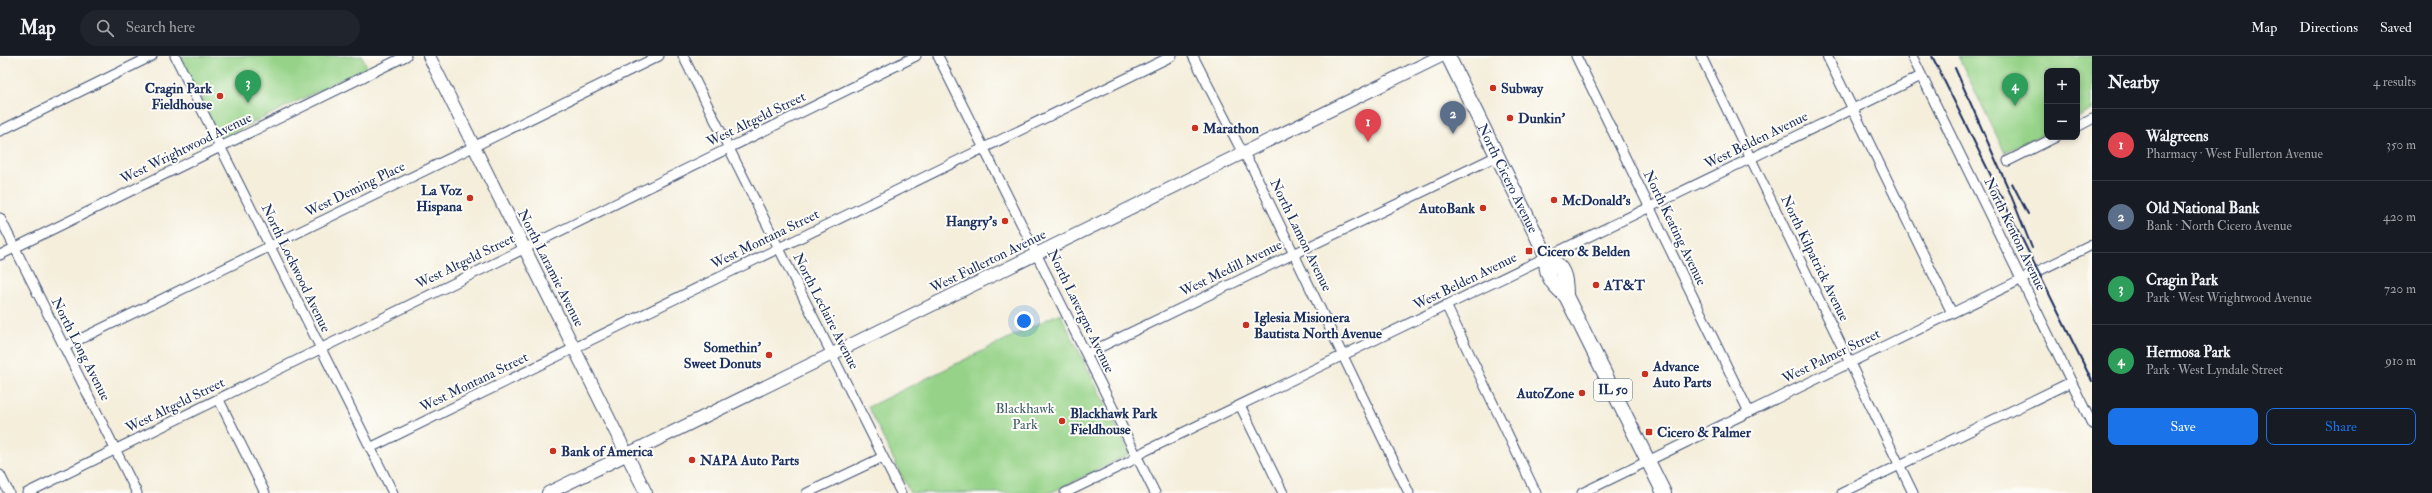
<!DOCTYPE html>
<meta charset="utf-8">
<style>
body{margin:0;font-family:"IM FELL Double Pica",serif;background:#20242c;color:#f1f3f6}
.controls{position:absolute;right:12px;top:12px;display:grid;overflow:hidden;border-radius:8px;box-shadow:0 2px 6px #0003}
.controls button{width:36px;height:36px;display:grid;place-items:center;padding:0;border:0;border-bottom:1px solid #363941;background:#171b24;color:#f1f3f6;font:20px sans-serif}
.you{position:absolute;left:1024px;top:265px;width:14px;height:14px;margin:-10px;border:3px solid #fff;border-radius:50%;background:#1a73e8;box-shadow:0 0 0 6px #1a73e833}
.badge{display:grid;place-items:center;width:26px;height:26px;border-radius:50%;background:#1a73e8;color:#fff;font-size:13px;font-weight:700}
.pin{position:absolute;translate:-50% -33px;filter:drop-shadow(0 1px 2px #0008)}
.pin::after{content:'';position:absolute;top:21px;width:14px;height:12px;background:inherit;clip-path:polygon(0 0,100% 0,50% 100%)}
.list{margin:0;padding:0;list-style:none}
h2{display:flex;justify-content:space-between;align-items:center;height:52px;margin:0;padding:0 16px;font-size:17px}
h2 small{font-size:13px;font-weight:400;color:#9ea1a6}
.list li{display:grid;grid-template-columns:26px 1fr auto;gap:12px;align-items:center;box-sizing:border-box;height:72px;padding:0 16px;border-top:1px solid #363941}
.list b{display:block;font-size:15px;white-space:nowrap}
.list p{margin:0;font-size:13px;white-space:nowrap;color:#9ea1a6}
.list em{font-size:13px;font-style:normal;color:#9ea1a6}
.actions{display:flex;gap:8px;padding:12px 16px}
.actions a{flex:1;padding:9px 0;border:1px solid #1a73e8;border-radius:8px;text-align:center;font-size:14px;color:#1a73e8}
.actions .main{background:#1a73e8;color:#fff}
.icon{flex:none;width:22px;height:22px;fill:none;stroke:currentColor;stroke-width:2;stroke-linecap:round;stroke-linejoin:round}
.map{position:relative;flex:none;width:2092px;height:437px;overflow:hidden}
header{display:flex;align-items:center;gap:24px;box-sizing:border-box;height:56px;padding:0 20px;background:#171b24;border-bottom:1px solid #363941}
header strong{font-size:19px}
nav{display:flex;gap:22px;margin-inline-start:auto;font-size:14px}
.search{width:280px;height:36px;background:#20242c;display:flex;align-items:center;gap:10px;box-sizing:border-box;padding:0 14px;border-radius:22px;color:#9ea1a6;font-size:15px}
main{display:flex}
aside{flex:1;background:#171b24}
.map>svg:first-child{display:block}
</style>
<header>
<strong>Map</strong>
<div class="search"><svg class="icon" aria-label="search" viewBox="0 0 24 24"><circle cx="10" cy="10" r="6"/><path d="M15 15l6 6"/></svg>Search here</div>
<nav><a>Map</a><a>Directions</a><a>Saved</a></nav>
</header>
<main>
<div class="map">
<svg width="2092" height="437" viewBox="0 0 2092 437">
<rect width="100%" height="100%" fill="#fdfcf7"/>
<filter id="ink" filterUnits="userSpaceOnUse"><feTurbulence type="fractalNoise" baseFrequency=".025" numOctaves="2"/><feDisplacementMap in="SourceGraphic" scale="8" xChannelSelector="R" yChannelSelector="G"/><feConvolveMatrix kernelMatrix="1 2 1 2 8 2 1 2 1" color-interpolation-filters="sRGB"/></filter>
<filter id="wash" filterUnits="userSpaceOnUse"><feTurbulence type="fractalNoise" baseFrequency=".012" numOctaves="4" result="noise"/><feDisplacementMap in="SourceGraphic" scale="16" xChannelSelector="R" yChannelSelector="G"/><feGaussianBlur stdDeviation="0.9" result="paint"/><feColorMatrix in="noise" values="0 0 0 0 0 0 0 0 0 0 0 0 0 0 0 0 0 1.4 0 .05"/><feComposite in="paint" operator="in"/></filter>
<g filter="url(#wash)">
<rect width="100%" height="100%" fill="#f4eedb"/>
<path fill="#96d388" stroke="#588173" d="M180,0H362L367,11L220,83Z
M1958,0H2092V54L2077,62V15H2047V76L2005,97Z
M1060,257L1130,398L1050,437H910L868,351Z"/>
</g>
<g filter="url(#ink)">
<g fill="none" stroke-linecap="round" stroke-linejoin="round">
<g stroke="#3c4c71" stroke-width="11">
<path id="street" d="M175,0L393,437
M683,0L901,437
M938,0L1155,437
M1193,0L1238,88L1253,113L1409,437
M1576,0L1749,356
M1701,0L1913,437
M1827,0L1952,257
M1912,0L2092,368
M2077,71L2092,63
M0,75L152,0
M2008,105L2056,81
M0,162L137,437
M0,199L406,0
M1446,249L1536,437
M64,291L659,0
M1086,298L1497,100
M219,344L265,437
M1240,349L1283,437
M370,392L1172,0
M0,419L9,437
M27,437L916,0
M807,437L883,401
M1065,437L1129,406L1145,395L1921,20
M1582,437L2092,189
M1842,437L2071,326"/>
</g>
<g stroke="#3c4c71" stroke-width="14">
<path id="secondary" d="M429,0L646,437
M548,437L1441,0"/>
</g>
<g stroke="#3c4c71" stroke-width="16">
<g id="primary">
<path id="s1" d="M1448,0L1547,201C1564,210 1566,221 1566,240"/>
<path d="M1547,201C1544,219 1553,229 1566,240L1664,437"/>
</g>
</g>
<use href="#street" stroke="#fff" stroke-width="9"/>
<use href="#secondary" stroke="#fff" stroke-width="12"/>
<use href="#primary" stroke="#fff" stroke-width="14"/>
<path stroke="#1b2f5e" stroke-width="2" d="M1932,0L2092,325
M1955,12L2008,132L2032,192
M2012,127L2028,158"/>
</g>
</g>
<g fill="#c8321e" stroke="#fdfcf7" stroke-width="1.5">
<circle cx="1493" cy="32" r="4"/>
<circle cx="220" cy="40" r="4"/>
<circle cx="1510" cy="62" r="4"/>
<circle cx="1195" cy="72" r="4"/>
<circle cx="470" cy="142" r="4"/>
<circle cx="1554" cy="144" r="4"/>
<circle cx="1483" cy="152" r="4"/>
<circle cx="1005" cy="165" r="4"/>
<rect x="1525" y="191" width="8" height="8" rx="2"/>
<circle cx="1596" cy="229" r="4"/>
<circle cx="1246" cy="269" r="4"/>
<circle cx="769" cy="299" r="4"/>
<circle cx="1645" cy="318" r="4"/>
<circle cx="1582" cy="337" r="4"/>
<circle cx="1062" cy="365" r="4"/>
<rect x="1645" y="372" width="8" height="8" rx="2"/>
<circle cx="553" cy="395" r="4"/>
<circle cx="692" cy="404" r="4"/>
</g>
<g text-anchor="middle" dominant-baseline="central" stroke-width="4" stroke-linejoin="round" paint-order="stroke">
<rect fill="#fdfcf7" stroke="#5f6c8c" stroke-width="1" x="1594" y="323" width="38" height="22" rx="3"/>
<g font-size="13" font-weight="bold" fill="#1b2f5e">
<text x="1613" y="334">IL 50</text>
</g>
<g font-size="14" font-weight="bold" fill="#1b2f5e" stroke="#fdfcf7" text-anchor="start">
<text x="212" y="32" text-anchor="end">Cragin Park<tspan x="212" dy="16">Fieldhouse</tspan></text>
<text x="1501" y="32">Subway</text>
<text x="1518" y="62">Dunkin'</text>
<text x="1203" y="72">Marathon</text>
<text x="462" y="134" text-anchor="end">La Voz<tspan x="462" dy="16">Hispana</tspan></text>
<text x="1562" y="144">McDonald's</text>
<text x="1475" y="152" text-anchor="end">AutoBank</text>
<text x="997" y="165" text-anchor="end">Hangry's</text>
<text x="1537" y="195">Cicero &amp; Belden</text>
<text x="1604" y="229">AT&amp;T</text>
<text x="1254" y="261">Iglesia Misionera<tspan x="1254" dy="16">Bautista North Avenue</tspan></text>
<text x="761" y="291" text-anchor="end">Somethin’<tspan x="761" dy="16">Sweet Donuts</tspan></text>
<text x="1653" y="310">Advance<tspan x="1653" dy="16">Auto Parts</tspan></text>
<text x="1574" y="337" text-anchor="end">AutoZone</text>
<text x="1070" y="357">Blackhawk Park<tspan x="1070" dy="16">Fieldhouse</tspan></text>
<text x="1657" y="376">Cicero &amp; Palmer</text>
<text x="561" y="395">Bank of America</text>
<text x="700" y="404">NAPA Auto Parts</text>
</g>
<g font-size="14" fill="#1b2f5e" stroke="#fdfcf7">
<text transform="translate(756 63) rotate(-26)">West Altgeld Street</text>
<text transform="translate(1756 84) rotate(-26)">West Belden Avenue</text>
<text transform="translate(186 92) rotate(-26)">West Wrightwood Avenue</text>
<text stroke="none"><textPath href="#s1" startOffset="136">North Cicero Avenue</textPath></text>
<text transform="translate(355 133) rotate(-26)">West Deming Place</text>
<text transform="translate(1675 172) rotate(64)">North Keating Avenue</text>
<text transform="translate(2015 178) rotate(64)">North Kenton Avenue</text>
<text transform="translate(1301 179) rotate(64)">North Lamon Avenue</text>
<text transform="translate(765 183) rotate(-26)">West Montana Street</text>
<text transform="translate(1815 202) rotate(64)">North Kilpatrick Avenue</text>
<text transform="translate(465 205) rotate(-26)">West Altgeld Street</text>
<text transform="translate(988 205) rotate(-26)">West Fullerton Avenue</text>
<text transform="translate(296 212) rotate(64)">North Lockwood Avenue</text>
<text transform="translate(551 212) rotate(63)">North Laramie Avenue</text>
<text transform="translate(1231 212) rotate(-26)">West Medill Avenue</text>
<text transform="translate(1465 225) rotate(-26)">West Belden Avenue</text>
<text transform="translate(826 255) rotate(63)">North Leclaire Avenue</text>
<text transform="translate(1081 255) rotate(64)">North Lavergne Avenue</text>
<text transform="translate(81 293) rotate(63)">North Long Avenue</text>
<text transform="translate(1831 300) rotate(-26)">West Palmer Street</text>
<text transform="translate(474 326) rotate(-26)">West Montana Street</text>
<text transform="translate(175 349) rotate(-26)">West Altgeld Street</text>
</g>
<g font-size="14" fill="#40606b" stroke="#fdfcf7">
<text x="1025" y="352">Blackhawk<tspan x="1025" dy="16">Park</tspan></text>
</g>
</g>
</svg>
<div class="controls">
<button>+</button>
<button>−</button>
</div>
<div class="you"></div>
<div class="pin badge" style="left:1368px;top:86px;background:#e0444e">1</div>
<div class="pin badge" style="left:1453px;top:78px;background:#5c6f8a">2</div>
<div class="pin badge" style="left:248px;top:47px;background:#2e9e5b">3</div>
<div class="pin badge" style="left:2015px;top:50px;background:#2e9e5b">4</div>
</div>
<aside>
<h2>Nearby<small>4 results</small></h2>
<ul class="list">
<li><span class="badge" style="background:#e0444e">1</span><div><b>Walgreens</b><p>Pharmacy · West Fullerton Avenue</p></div><em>350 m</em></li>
<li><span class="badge" style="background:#5c6f8a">2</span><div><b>Old National Bank</b><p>Bank · North Cicero Avenue</p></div><em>420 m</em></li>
<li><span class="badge" style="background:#2e9e5b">3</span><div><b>Cragin Park</b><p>Park · West Wrightwood Avenue</p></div><em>720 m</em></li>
<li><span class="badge" style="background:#2e9e5b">4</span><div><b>Hermosa Park</b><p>Park · West Lyndale Street</p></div><em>910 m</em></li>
</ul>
<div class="actions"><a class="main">Save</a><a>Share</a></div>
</aside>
</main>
